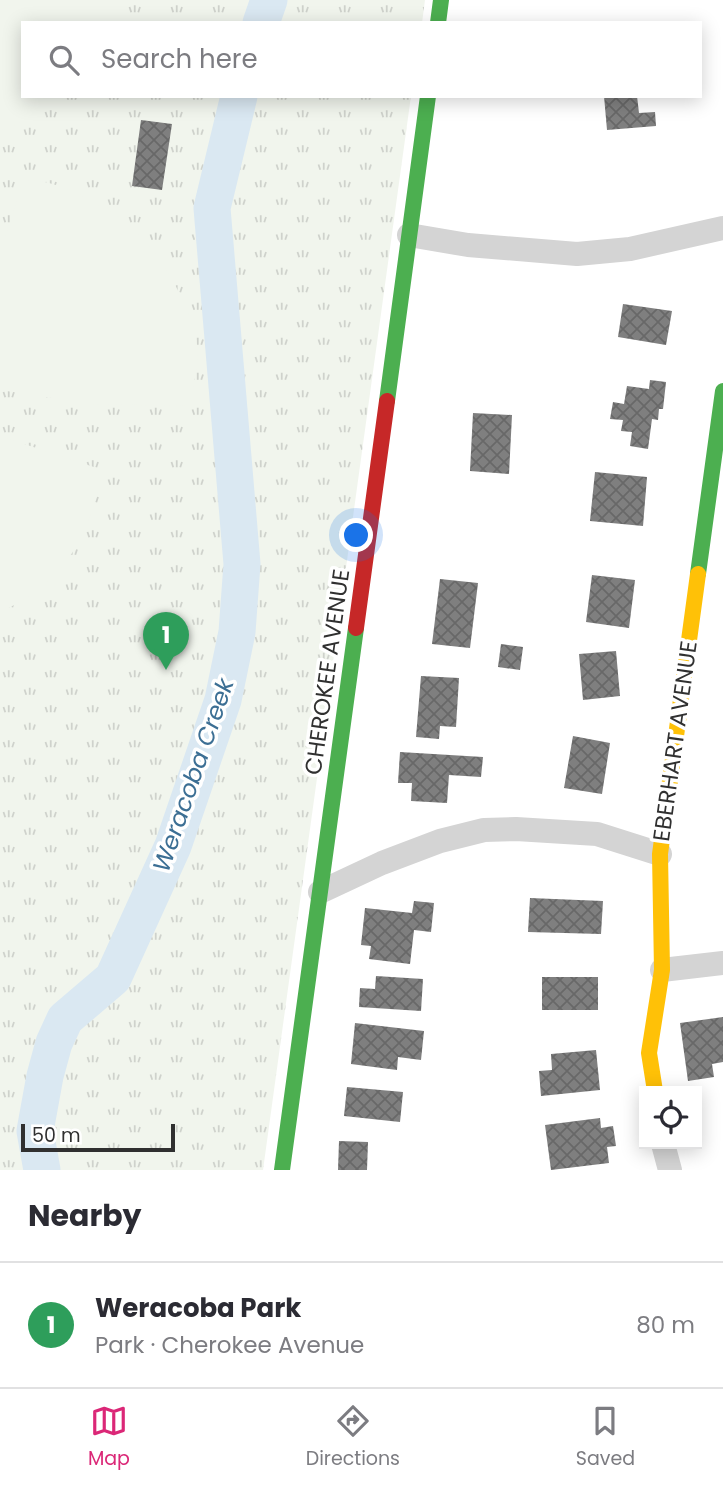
<!DOCTYPE html>
<meta charset="utf-8">
<style>
body{margin:0;font-family:Poppins,sans-serif;background:#f2f2f3;color:#2b2b33}
.controls{position:absolute;right:21px;bottom:21px;display:grid;overflow:hidden;border-radius:0px;box-shadow:0 4px 18px #0003}
.controls button{width:63px;height:63px;display:grid;place-items:center;padding:0;border:0;border-bottom:2px solid #e1e1e2;background:#fff;color:#2b2b33;font:35px sans-serif}
.scale{position:absolute;left:21px;bottom:18px;width:154px;box-sizing:border-box;padding-left:7px;border:4px solid #303030;border-top:0;font-size:19px;line-height:24px;white-space:nowrap;color:#303030;-webkit-text-stroke:5px #fff;paint-order:stroke}
.you{position:absolute;left:357px;top:536px;width:24px;height:24px;margin:-18px;border:5px solid #fff;border-radius:50%;background:#1a73e8;box-shadow:0 0 0 10px #1a73e833}
.badge{display:grid;place-items:center;width:46px;height:46px;border-radius:50%;background:#db2777;color:#fff;font-size:23px;font-weight:700}
.pin{position:absolute;translate:-50% -58px;filter:drop-shadow(0 2px 4px #0008)}
.pin::after{content:'';position:absolute;top:37px;width:24px;height:21px;background:inherit;clip-path:polygon(0 0,100% 0,50% 100%)}
.list{margin:0;padding:0;list-style:none}
h2{display:flex;justify-content:space-between;align-items:center;height:91px;margin:0;padding:0 28px;font-size:30px}
h2 small{font-size:23px;font-weight:400;color:#7c7c81}
.list li{display:grid;grid-template-columns:46px 1fr auto;gap:21px;align-items:center;box-sizing:border-box;height:126px;padding:0 28px;border-top:2px solid #e1e1e2}
.list b{display:block;font-size:26px;white-space:nowrap}
.list p{margin:0;font-size:23px;white-space:nowrap;color:#7c7c81}
.list em{font-size:23px;font-style:normal;color:#7c7c81}
.icon{flex:none;width:38px;height:38px;fill:none;stroke:currentColor;stroke-width:2;stroke-linecap:round;stroke-linejoin:round}
.map{position:relative;flex:none;width:723px;height:1170px;overflow:hidden}
.search{position:absolute;background:#fff;box-shadow:0 4px 18px #0003;left:21px;right:21px;top:21px;height:77px;display:flex;align-items:center;gap:18px;box-sizing:border-box;padding:0 24px;border-radius:0px;color:#7c7c81;font-size:26px}
.sheet{height:217px;background:#fff}
nav{display:flex;justify-content:space-around;align-items:center;box-sizing:border-box;height:98px;border-top:2px solid #e1e1e2;background:#fff;font-size:19px;color:#7c7c81}
nav a{display:grid;justify-items:center;gap:4px}
nav .on{color:#db2777}
.map>svg:first-child{display:block}
</style>
<div class="map">
<svg width="723" height="1170" viewBox="0 0 723 1170">
<defs>
<pattern id="park-tufts" width="24" height="20" patternUnits="userSpaceOnUse" patternTransform="scale(1.75)"><rect width="24" height="20" fill="#f1f5ed"/><path d="M3 7l-1-3M5 7V3M7 7l1-3M15 17l-1-3M17 17v-4M19 17l1-3" fill="none" stroke="#cfd2cc"/></pattern>
<pattern id="building-cross-hatch" width="8" height="8" patternUnits="userSpaceOnUse" patternTransform="scale(1.75)"><rect width="8" height="8" fill="#7f7f7f"/><path d="M0 0l8 8M0 8l8-8" fill="none" stroke="#686868"/></pattern>
</defs>
<rect width="100%" height="100%" fill="#fff"/>
<path fill="url(#park-tufts)" d="M0,0H425L422,23H23V96H411L263,1170H0Z"/>
<path fill="#f1f5ed" d="M0,0H122L114,23H23V96H64L29,119L0,131Z
M27,180C48,180 70,189 88,199C98,205 110,211 120,218C155,243 187,297 196,339C200,359 194,382 191,402L187,406L91,404L0,390V254L21,187Z
M0,436L103,470C88,537 66,583 0,612Z"/>
<g fill="none" stroke-linecap="round" stroke-linejoin="round">
<path stroke="#dae8f2" stroke-width="37" d="M261,23L269,0
M42,1170L35,1131L45,1076L54,1043L65,1019L113,978L173,846L223,700L237,632L242,564L212,208L239,96"/>
</g>
<path fill="url(#building-cross-hatch)" d="M604,96H637L639,113L655,112L656,126L607,130Z
M141,120L172,124L162,190L132,186Z
M623,304L672,311L666,345L618,337Z
M650,380L666,382L663,409H659L658,420L652,419L648,449L630,446L632,432L621,431L623,420L610,419L613,402L624,404L627,386L649,389Z
M473,413L512,415L509,474L470,471Z
M595,472L647,477L643,526L590,521Z
M592,575L635,580L629,628L586,622Z
M440,579L478,583L470,648L432,644Z
M501,644L523,647L520,670L498,667Z
M616,651L620,696L583,700L579,654Z
M421,676L459,678L456,727L440,726L439,739L416,737Z
M573,736L610,743L602,794L564,788Z
M400,752L483,757L481,777L449,775L447,803L411,801L412,783H398Z
M530,898L603,901L601,934L528,932Z
M414,901L434,903L431,932L414,930L410,964L369,959L371,946L361,945L365,908L412,913Z
M376,976L423,979L421,1011L359,1007L360,988L375,989Z
M542,977H598V1010H542Z
M723,1017V1062L712,1064L714,1077L688,1081L680,1023Z
M355,1023L424,1031L421,1060L398,1057L397,1070L351,1064Z
M596,1050L600,1090L541,1096L539,1071L552,1070L551,1054Z
M347,1087L403,1092L400,1122L344,1116Z
M600,1118L601,1128L613,1126L616,1146L607,1147L609,1163L551,1170L545,1125Z
M339,1141L368,1142L367,1170H338Z"/>
<g fill="none" stroke-linecap="round" stroke-linejoin="round">
<path stroke="#d4d4d4" stroke-width="24" d="M409,235L468,245L577,254L630,249L723,228
M320,892L382,863L440,841L484,830L516,829L597,834L660,854
M662,970L723,963
M663,1144L670,1170"/>
<path stroke="#4caf50" stroke-width="16" d="M438,23L441,0
M387,401L428,96
M698,574L723,391
M282,1170L356,628"/>
<path stroke="#ffc107" stroke-width="16" d="M655,1091L649,1053L662,970L660,854L698,574"/>
<path stroke="#c62828" stroke-width="16" d="M356,628L387,401"/>
</g>
<g text-anchor="middle" dominant-baseline="central" stroke-width="7" stroke-linejoin="round" paint-order="stroke">
<g font-size="23" fill="#303030" stroke="#fff">
<text transform="translate(327 672) rotate(-82)">CHEROKEE AVENUE</text>
<text transform="translate(675 741) rotate(-82)">EBERHART AVENUE</text>
</g>
<g font-size="24" font-style="italic" fill="#3c6f94" stroke="#fff">
<text transform="translate(193 775) rotate(-71)">Weracoba Creek</text>
</g>
</g>
</svg>
<div class="controls">
<button><svg class="icon" aria-label="locate" viewBox="0 0 24 24"><circle cx="12" cy="12" r="6"/><path d="M12 2v4M12 18v4M2 12h4M18 12h4"/></svg></button>
</div>
<div class="scale">50 m</div>
<div class="you"></div>
<div class="pin badge" style="left:166px;top:670px;background:#2e9e5b">1</div>
<div class="search"><svg class="icon" aria-label="search" viewBox="0 0 24 24"><circle cx="10" cy="10" r="6"/><path d="M15 15l6 6"/></svg>Search here</div>
</div>
<section class="sheet">
<h2>Nearby<small></small></h2>
<ul class="list">
<li><span class="badge" style="background:#2e9e5b">1</span><div><b>Weracoba Park</b><p>Park · Cherokee Avenue</p></div><em>80 m</em></li>
</ul>
</section>
<nav>
<a class="on"><svg class="icon" aria-label="map" viewBox="0 0 24 24"><path d="M3 6l6-2 6 2 6-2v14l-6 2-6-2-6 2zM9 4v14M15 6v14"/></svg>Map</a>
<a><svg class="icon" aria-label="directions" viewBox="0 0 24 24"><path d="M12 3l9 9-9 9-9-9zM9 14v-3h6M13 9l2 2-2 2"/></svg>Directions</a>
<a><svg class="icon" aria-label="saved" viewBox="0 0 24 24"><path d="M7 4h10v16l-5-4-5 4z"/></svg>Saved</a>
</nav>
